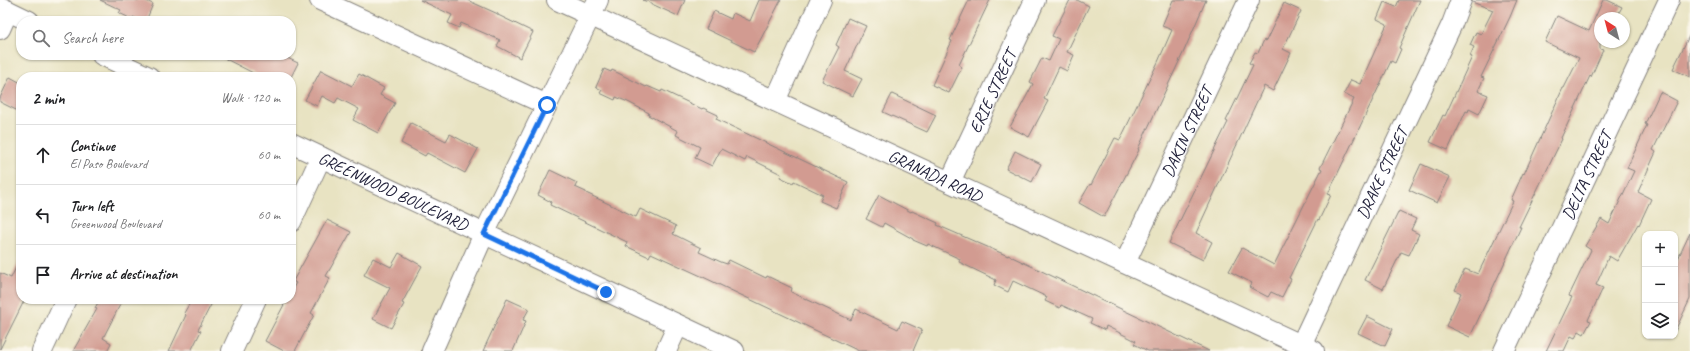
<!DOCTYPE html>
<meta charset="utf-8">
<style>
body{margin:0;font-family:Caveat,sans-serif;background:#f2f2f2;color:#202124}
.controls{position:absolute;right:12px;bottom:12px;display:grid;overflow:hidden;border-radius:8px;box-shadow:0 1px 3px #0004}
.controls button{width:36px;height:36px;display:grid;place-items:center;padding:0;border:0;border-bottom:1px solid #e0e0e0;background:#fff;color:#202124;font:20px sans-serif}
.compass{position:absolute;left:1594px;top:12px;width:36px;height:36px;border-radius:50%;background:#fff;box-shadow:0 1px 3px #0004;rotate:324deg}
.stop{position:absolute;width:12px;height:12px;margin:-9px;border:3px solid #1a73e8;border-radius:50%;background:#fff}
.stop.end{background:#1a73e8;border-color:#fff;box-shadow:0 1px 4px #0008}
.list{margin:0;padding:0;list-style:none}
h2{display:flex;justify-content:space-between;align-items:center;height:52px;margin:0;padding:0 16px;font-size:17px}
h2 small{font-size:13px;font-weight:400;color:#757577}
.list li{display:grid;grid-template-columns:26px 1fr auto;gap:12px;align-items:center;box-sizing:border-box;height:60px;padding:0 16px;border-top:1px solid #e0e0e0}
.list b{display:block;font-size:15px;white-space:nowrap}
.list p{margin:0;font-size:13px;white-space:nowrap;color:#757577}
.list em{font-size:13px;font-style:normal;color:#757577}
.icon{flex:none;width:22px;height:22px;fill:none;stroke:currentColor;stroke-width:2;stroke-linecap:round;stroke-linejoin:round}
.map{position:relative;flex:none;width:1690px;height:351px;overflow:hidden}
.search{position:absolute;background:#fff;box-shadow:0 1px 3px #0004;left:16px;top:16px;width:280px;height:44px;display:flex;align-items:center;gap:10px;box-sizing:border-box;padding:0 14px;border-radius:16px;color:#757577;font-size:15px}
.panel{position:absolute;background:#fff;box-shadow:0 1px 3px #0004;left:16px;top:72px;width:280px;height:232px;border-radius:16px}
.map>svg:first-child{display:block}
</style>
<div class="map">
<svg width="1690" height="351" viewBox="0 0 1690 351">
<rect width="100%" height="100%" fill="#fbf7ec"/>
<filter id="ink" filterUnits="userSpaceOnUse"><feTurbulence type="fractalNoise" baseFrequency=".025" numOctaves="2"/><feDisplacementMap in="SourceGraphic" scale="8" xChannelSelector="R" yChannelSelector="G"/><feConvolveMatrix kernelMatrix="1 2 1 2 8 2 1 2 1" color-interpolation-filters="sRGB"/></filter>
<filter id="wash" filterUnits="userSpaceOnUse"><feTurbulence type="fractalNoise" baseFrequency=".012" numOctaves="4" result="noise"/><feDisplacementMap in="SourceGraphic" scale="16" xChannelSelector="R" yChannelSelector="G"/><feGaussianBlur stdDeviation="0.9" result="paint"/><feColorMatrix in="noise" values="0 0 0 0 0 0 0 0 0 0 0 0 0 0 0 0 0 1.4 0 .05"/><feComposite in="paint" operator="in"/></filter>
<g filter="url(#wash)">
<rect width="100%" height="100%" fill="#e8e3c2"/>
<g id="blocks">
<path fill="#d29b91" d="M100,0H144L153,4L146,21H142L133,17L132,19L119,13L121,10Z
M420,0H467L498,14V15L533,32L520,58L497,46L500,40L461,23L459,28L448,23L452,15Z
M643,0H685L678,16Z
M759,0H781L754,52L706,29L714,11L731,19L733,13L750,21Z
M969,0H990L959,65L962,67L949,93L932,85L952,41L950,40Z
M1070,0H1077L1089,6L1067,52L1074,55L1067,71L1059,67L1044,99L1048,101L1029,137L1010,127L1033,84L1030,82L1042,58L1049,61L1059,39L1052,36Z
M1173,0H1206L1184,51L1138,149L1139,150L1104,217L1079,203L1090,184L1091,185L1115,138L1120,140L1158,62L1172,30L1162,26Z
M1399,0H1420L1399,48L1401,49L1395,63L1391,61L1328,194L1331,195L1319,220L1318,219L1289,278L1291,279L1282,297L1271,292L1268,297L1249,287L1252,283L1229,271L1242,248L1274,265L1322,169L1320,168L1354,99L1344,94L1351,80L1360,84L1387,24L1377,19L1384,2L1396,7Z
M1472,0H1517L1510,17L1481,77L1484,78L1478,91L1488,95L1479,114L1469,109L1468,112L1466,111L1448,150L1430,142L1443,115L1445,116L1472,57L1470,56L1474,47L1470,45L1476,32L1481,34L1493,10L1472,2Z
M1603,0H1607L1622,7L1616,18H1600V49L1603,50L1591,77L1590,76L1561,138L1562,139L1519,227H1521L1470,337L1446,326L1461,293L1455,290L1465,269L1478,274L1513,201L1511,200L1523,173L1524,174L1563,88H1564L1579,58L1545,42L1557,16L1589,31Z
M1284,3L1301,11L1283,49L1291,53L1273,91L1264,86L1196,233L1212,242L1203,260L1169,243L1228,122L1226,121L1253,65L1249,63L1255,52L1258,53L1264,40L1266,41Z
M848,18L866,26L845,71L862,79L853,96L822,81L839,47L836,45Z
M1690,34V77L1673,69Z
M218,55H281L298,63L291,77H261Z
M604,69L611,72L612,70L646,87L647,86L661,92L662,90L702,109L703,108L718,115L716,119L848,182L836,208L820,201L823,195L794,181L793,183L780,177L781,174L747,157L745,161L721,149L712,166L695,158L700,147L676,135L678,131L648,115L649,113L628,102L616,97L615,100L600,93L602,90L596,87Z
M321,70L352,86L359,74L384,88L380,95L395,103L378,133L353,120L359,109L338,98L335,103L322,96L317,106L305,100Z
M10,77L21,83V104L18,111L0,102V98Z
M1660,92L1677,101L1653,150L1656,152L1638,192L1651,199L1639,225L1638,224L1617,261L1609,256L1596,285L1603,288L1588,320L1591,321L1584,334L1579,331L1575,338L1571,336L1564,351H1546L1572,297L1569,296L1591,250L1585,246L1601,219L1609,224L1634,171L1627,168L1647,125L1645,124Z
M892,94L936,115L927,132L883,112Z
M411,123L446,141L450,134L478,149L465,173L427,153L425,156L401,143Z
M1015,151L1041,164L1032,182L1006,169Z
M1421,164L1450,177L1437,203L1409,190Z
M550,170L577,183L575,187L586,192V193L636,217L640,209L676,226L673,234L701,248L699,252L721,262L727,264L729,260L766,278L767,276L792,288L791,292L851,320L856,309L898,329L902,321L922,330L913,351H859L701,276L651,253L649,257L626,246L627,242L550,205L551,202L538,195Z
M879,195L911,212L912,211L938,223L937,225L1008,256V255L1209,351H1148L1134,344L1136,341L1106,326L1105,330L1090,323L1092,319L1061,305L1060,308L1045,301L1047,297L1013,281L1008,292L994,285L996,280L959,262L960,259L928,244L927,246L913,240V239L884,223L882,227L866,219Z
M1399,211L1416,219L1411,230L1419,234L1409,255L1401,252L1383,289L1365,280Z
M327,220L351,232L326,276L330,278L311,313L314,315L295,351H284L265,341L287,299H291V291L296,283L293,281Z
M1690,233V299L1675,331V265Z
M399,253L422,266L402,303L404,304L391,328L373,319L390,288L364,275L373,258L391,267Z
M21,257V299H25L0,349V273L11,278Z
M100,299H123L103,338L111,343L107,351H73L97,309L95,308Z
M192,299H214L198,330L201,331L191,351H169L186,315L184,313Z
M507,299L529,309L523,320L526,321L513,351H483Z
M1367,316L1393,329L1385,346L1358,333Z"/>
</g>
</g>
<g filter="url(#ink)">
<use href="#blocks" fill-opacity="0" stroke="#85827e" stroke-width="1"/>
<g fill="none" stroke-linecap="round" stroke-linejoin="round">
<g stroke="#85827e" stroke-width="22">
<g id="minor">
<path d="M320,0L547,105"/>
<path id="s1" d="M557,0L1314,351"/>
<path d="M0,7L29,21"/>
<path d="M0,29L8,11"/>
<path d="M102,55L149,77"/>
<path d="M775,101L821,0"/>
<path id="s2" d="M291,143L734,351"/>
<path id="s3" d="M950,182L1035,0"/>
<path d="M291,222L321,157"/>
<path id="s4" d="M1125,263L1249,0"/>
<path id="s5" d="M1301,345L1452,24L1461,0"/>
<path d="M42,351L66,299"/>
<path d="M232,351L256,299"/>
<path d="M432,351L484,234L598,0"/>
<path d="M666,351L678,325"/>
<path id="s6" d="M1504,351L1669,0"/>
</g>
</g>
<use href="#minor" stroke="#fff" stroke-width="20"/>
</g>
</g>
<g fill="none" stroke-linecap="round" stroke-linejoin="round" filter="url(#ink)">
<path stroke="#1a73e8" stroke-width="5" d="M547,105L484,234L606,292"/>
</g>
<g text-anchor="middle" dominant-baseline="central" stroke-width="3.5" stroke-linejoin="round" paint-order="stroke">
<g font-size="17" fill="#22223b" stroke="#fbf7ec">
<text stroke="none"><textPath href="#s3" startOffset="100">ERIE STREET</textPath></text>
<text stroke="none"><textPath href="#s4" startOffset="145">DAKIN STREET</textPath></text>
<text stroke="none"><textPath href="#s5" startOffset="190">DRAKE STREET</textPath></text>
<text stroke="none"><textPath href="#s1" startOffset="417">GRANADA ROAD</textPath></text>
<text stroke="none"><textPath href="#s6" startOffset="194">DELTA STREET</textPath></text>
<text stroke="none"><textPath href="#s2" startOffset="113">GREENWOOD BOULEVARD</textPath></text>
</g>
</g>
</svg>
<div class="controls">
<button>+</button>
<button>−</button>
<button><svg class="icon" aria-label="layers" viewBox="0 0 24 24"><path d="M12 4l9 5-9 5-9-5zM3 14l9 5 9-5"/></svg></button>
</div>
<svg class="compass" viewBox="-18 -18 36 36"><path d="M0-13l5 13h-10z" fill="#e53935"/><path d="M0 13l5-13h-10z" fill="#757577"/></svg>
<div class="stop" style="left:547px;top:105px"></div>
<div class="stop end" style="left:606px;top:292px"></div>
<div class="search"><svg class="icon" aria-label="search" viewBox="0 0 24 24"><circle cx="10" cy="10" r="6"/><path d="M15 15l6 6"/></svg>Search here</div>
<section class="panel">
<h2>2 min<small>Walk · 120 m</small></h2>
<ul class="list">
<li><svg class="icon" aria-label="ahead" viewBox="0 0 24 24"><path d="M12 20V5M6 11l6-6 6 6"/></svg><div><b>Continue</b><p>El Paso Boulevard</p></div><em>60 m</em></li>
<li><svg class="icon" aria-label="left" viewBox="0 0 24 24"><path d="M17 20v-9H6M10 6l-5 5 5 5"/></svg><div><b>Turn left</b><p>Greenwood Boulevard</p></div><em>60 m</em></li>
<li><svg class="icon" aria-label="arrive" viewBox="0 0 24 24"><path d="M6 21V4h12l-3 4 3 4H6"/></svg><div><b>Arrive at destination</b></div></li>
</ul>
</section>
</div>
